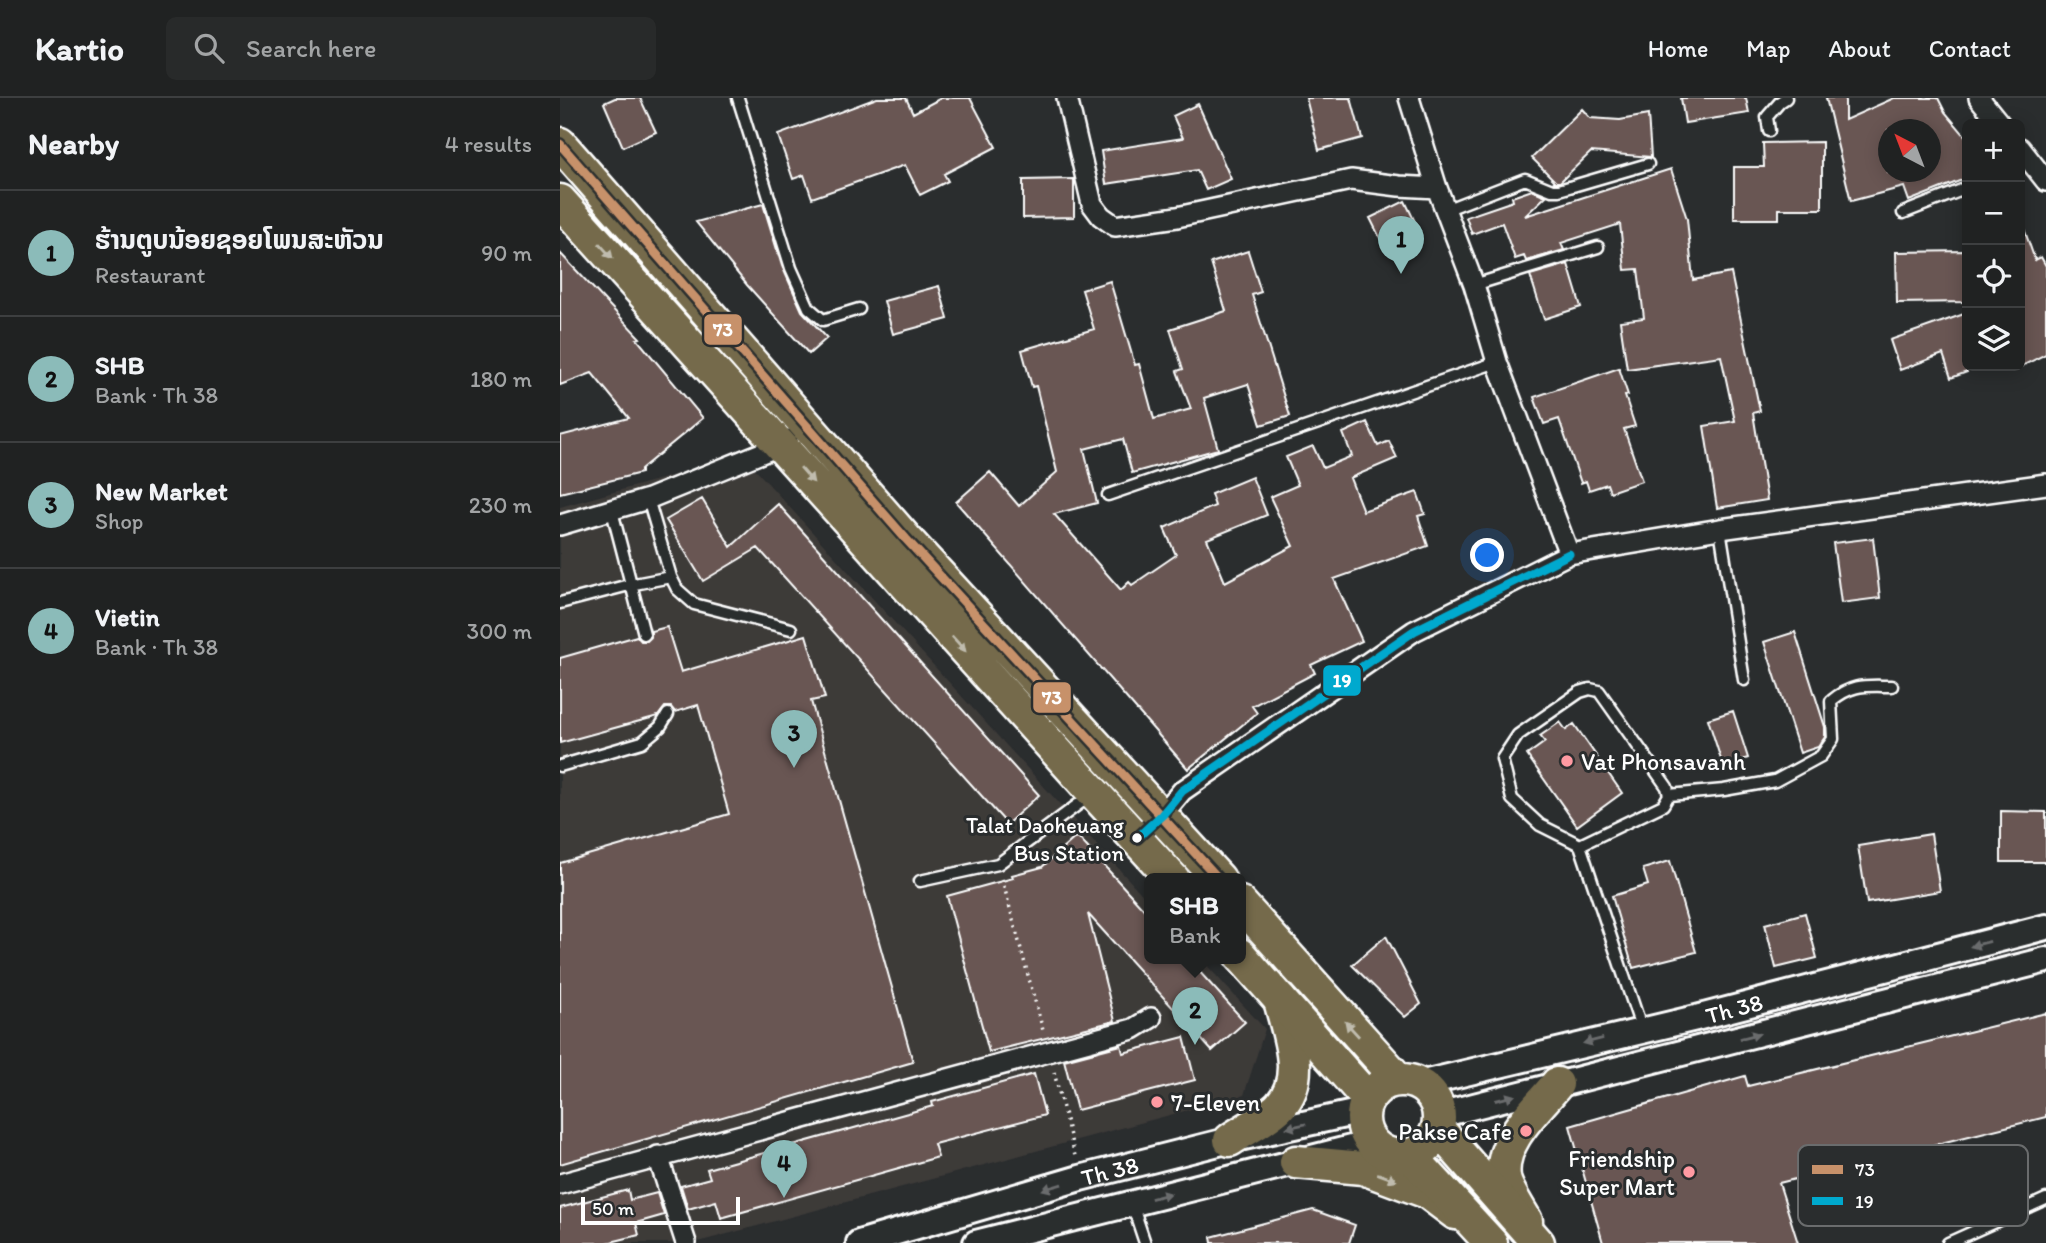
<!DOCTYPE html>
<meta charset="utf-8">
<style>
body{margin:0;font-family:Itim,"Noto Sans Lao",sans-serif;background:#282a2a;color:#f1f3f6}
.controls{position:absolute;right:21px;top:21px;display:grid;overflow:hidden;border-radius:10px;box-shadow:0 4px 18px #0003}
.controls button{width:63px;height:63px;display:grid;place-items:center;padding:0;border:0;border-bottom:2px solid #3d3f40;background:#202222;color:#f1f3f6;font:35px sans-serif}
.compass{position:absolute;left:1318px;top:21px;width:63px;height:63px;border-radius:50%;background:#202222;box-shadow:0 4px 18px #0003;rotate:318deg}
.scale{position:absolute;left:21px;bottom:18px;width:159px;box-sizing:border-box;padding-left:7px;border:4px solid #fff;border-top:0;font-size:19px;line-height:24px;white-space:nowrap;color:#fff;-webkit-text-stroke:5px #2a2d2e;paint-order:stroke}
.you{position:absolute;left:928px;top:458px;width:24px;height:24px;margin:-18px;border:5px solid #fff;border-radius:50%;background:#1a73e8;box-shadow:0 0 0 10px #1a73e833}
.badge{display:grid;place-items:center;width:46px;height:46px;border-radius:50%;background:#8bbbb9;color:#111;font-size:23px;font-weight:700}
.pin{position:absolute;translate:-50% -58px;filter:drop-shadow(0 2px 4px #0008)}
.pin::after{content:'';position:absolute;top:37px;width:24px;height:21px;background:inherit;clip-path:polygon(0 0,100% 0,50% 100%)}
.popup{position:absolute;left:584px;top:775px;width:102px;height:91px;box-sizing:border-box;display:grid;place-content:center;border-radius:10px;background:#202222;filter:drop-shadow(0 2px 5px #0005);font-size:23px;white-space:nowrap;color:#a2a4a5}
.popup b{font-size:26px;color:#f1f3f6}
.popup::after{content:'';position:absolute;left:50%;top:100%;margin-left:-14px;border:14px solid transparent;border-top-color:#202222}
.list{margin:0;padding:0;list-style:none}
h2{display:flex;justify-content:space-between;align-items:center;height:91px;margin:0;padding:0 28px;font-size:30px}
h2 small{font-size:23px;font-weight:400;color:#a2a4a5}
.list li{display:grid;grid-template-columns:46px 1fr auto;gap:21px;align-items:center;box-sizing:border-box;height:126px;padding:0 28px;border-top:2px solid #3d3f40}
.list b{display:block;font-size:26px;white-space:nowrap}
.list p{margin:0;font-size:23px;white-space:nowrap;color:#a2a4a5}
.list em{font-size:23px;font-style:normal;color:#a2a4a5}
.icon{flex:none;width:38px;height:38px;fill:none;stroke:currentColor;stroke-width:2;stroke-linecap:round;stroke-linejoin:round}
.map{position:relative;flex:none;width:1486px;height:1145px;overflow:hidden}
header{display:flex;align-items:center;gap:42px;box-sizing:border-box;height:98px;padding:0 35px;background:#202222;border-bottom:2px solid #3d3f40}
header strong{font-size:33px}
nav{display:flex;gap:38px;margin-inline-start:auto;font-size:24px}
.search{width:490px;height:63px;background:#282a2a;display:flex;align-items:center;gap:18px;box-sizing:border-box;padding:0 24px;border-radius:10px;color:#a2a4a5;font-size:26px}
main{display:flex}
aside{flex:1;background:#202222}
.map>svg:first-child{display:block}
</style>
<header>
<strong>Kartio</strong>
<div class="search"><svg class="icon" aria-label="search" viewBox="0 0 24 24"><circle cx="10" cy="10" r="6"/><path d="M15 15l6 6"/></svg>Search here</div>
<nav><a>Home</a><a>Map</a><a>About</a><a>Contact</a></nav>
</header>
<main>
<aside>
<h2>Nearby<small>4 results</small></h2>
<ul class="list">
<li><span class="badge">1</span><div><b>ຮ້ານຕູບນ້ອຍຊອຍໂພນສະຫັວນ</b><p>Restaurant</p></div><em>90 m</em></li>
<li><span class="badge">2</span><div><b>SHB</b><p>Bank · Th 38</p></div><em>180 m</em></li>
<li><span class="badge">3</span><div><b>New Market</b><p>Shop</p></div><em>230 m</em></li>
<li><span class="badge">4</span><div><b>Vietin</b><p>Bank · Th 38</p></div><em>300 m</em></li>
</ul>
</aside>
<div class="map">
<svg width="1486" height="1145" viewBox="0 0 1486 1145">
<rect width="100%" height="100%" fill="#2a2d2e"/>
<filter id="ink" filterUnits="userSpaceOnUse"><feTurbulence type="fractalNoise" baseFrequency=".0143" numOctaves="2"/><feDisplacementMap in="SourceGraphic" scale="14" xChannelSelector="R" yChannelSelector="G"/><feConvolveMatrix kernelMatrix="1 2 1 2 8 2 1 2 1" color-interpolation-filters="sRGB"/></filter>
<g filter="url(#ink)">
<path fill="#3d3a39" d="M183,358L589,804L590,861H641L705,931L684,997L134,1145H0V409Z"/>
<path fill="#695753" stroke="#fff" stroke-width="2" fill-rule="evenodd" d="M55,0H80L96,34L63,49L44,5Z
M317,0H346L353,15L381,0H410L436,49L384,76L388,83L360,97L345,67L252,100L244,77L233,81L218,37Z
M746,0H791L802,40L759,52Z
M1121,0H1186L1189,15L1125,25Z
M1266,0H1285V22L1334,0H1378L1385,14L1407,40V80L1349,103L1344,89L1291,103ZM1328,32H1370V74H1328Z
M638,6L671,81L646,92L637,72L546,86L541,53L623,40L613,18Z
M1022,11L1030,20L1060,22L1088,17L1091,59L1031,54L1000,84H993L995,83L972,60Z
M1262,44V111H1219V121H1174V69H1204L1203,45Z
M1111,71L1127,121L1133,182L1171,175L1200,313L1193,315L1207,402L1157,410L1144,328L1175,323L1161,258L1067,271L1060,223L1084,220L1078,171L1065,172L1060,126L1001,145L1004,152L966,163L964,158L955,161L942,125L912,136L906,119L953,103L952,99L972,92L986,98L965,118Z
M514,81V119L463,120V82Z
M845,103L858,130L824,148L810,120Z
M203,106L222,168L242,213L267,240L249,256L187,187L136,124Z
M1460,125H1462L1475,162L1481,159L1486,168V256L1460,269Z
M688,153L701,194L692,197L730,318L701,327L688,286L644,300L658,351L572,375L563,341L524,351L537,405L494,416L561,492L569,484L572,487L616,457L604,430L655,408L651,396L692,379L707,417L647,441L665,484L733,448L710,399L738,387L726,359L753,348L763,370L792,358L783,335L807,324L818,348L829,343L837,360L790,380L803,413L857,394L865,416L858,418L868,448L774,481L802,543L751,567L755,575L692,608L697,615L628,671L396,404L430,374L459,408L497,374L476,288L472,289L462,252L534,231L522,192L550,183L575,267L579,266L594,321L631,311L617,273L623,271L610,231L666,213L651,165Z
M1407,153V204L1337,205L1336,154Z
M0,155L80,240L77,241L143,320L81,371V375L0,395V338L69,320L32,275L0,287Z
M1008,166L1021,209L984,221L970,177Z
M379,188L388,221L333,236L324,203Z
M1407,215V274L1391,280L1383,256L1340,272L1330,242Z
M1059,270L1068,297L1065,298L1075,328L1064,331L1082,383L1050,394L1047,386L1029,392L1026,383L1021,385L999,321L984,326L974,299Z
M142,401L171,449L218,406L479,697L447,726L198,450L143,483L106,422Z
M1313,440L1320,500L1281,505L1273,445Z
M107,529L121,574L246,537L265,600L251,603L353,964L0,1066V765L169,716L138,607L115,614L111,609H105L98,618L0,645V560L77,538L81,543H87L91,539V533Z
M1235,534L1265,629V639L1258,649L1240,655L1204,544Z
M1173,613L1188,660L1163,668L1148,621Z
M1000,624L1006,632L1014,626L1062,695L1017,728L967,657L985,644L980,638Z
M1441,713L1486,714V764H1441Z
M1371,736L1380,793L1307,805L1298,748Z
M517,738L590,818V861H628L685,924L652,953L528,816L555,923L429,954L387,798L453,780L452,777L482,769Z
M1110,763L1136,854L1073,870L1052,798L1088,787L1083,771Z
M1245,815L1257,860L1216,870L1205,826Z
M826,838L861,906L845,919L792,867Z
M1486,915V1019L1219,1085L1238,1145H1043L1010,1028L1185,978L1188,988Z
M624,939L635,982L517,1012L504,962L561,947L563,955Z
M474,976L485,1017L374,1046L378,1059L161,1120L156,1103L128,1111L121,1088L150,1080L147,1071L373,1008L372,1004Z
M68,1092L70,1102L97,1095L104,1117L76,1125L79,1137L47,1145H0V1110Z
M753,1112L795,1127L789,1145H652L651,1139Z"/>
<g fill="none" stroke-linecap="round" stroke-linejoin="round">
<g stroke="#fff" stroke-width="15">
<path id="service" d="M178,0L231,170L249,210L263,222L299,211
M1209,33L1207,19L1220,4L1226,0
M885,112L965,81L992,92H999L1088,66
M1343,115L1407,90
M914,187L1038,149
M548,397L937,264
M88,401L111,479L117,491L134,506L231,531
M52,413L84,536
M1160,431L1184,582
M0,505L69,487L111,479
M0,668L82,644L100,629L108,616
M1020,747L1103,707L1109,697L1164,692L1215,683L1261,658L1273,641L1271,603C1293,585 1305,588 1332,588
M360,783L438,766L531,697
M1082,932L1020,747L980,727L952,701L942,661L958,637L1020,594L1030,591L1039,593L1107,689L1109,697
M572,1106L585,1145
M1388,1145L1486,1101"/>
</g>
<g stroke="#fff" stroke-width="24">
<path id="minor" d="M507,0L532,106L541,118L555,128L617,119L791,82L839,88L877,90
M849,0L877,90L914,187L937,264L1009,456L1160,431L1486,386
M1419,0L1440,26
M1460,50L1486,83
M0,427L88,401L221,347L228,341
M577,740L602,717L622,693L854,533L1009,456
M98,1058L126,1145
M0,1086L573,931L591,920"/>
</g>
<g stroke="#fff" stroke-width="30">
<g id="tertiary">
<path id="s1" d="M859,986L1136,920L1486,829"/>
<path d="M879,1017L1486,862"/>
<path id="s2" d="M299,1145L520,1080L670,1042L803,1013"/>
<path d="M416,1145L811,1045"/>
</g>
</g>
<g stroke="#fff" stroke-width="37">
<path id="primary" d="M670,1042C684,1032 709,1020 720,1008C747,979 728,935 720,902
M736,1064L803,1070L867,1094L895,1115
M966,1123C960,1112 945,1090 944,1079C939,1043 977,1011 997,986"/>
</g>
<g stroke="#fff" stroke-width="37">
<path id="trunk" d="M0,46L346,441L659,781
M0,103L534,695L613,781
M680,805L838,981
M680,857L808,1001
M803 1020a38 38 0 1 1 76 0a38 38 0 1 1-76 0Z
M878,1031L978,1145
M850,1057L931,1145"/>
</g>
<path stroke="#fff" stroke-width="3.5" stroke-dasharray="2 5" stroke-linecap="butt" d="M442,781L484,936
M494,974L515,1058"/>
<use href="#service" stroke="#2a2d2e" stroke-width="10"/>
<use href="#minor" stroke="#2a2d2e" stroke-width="19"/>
<use href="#tertiary" stroke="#2a2d2e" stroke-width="24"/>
<use href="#primary" stroke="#746b4b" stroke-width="32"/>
<use href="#trunk" stroke="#746b4b" stroke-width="32"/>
<g stroke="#2a2d2e" stroke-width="14">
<path id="bus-1" d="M0,46L346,441L659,781"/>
</g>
<g stroke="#2a2d2e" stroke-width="14">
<path id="bus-2" d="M577,740L602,717L622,693L854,533L1009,456"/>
</g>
<use href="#bus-1" stroke="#c7916a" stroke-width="9"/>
<use href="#bus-2" stroke="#00a9ce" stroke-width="9"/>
</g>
<defs><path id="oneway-solid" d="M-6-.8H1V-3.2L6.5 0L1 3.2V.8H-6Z" transform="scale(1.75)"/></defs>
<g fill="#c0bcae">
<use href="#oneway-solid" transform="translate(46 153) rotate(48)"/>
<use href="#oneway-solid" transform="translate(247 377) rotate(49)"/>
<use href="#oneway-solid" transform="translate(399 546) rotate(48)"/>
<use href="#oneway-solid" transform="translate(792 931) rotate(-132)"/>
<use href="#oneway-solid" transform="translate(827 1079) rotate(20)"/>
</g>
<g fill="#6a6c6d">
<use href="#oneway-solid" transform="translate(1420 846) rotate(165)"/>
<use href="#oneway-solid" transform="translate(1190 938) rotate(-14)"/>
<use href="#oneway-solid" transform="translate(1033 943) rotate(166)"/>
<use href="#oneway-solid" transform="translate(945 1000) rotate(-14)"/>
<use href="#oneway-solid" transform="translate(736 1028) rotate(168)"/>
<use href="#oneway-solid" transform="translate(492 1089) rotate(164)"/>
<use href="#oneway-solid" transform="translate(601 1098) rotate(-14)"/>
</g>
</g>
<g fill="#ff9aa2" stroke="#2a2d2e" stroke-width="2.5">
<circle cx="1007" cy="663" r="7"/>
<circle cx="597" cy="1004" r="7"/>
<circle cx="966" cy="1033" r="7"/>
<circle cx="1129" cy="1074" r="7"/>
</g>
<circle fill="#fff" stroke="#2a2d2e" stroke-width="2.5" cx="577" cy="740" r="6"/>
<g text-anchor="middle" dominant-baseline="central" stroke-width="6" stroke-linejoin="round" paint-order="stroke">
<g font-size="22" fill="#fff" stroke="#2a2d2e" text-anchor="end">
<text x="564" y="727">Talat Daoheuang<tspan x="564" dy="28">Bus Station</tspan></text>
</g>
<g font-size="24" fill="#fff" stroke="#2a2d2e" text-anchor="start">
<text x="1021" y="663">Vat Phonsavanh</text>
<text x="611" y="1004">7-Eleven</text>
<text x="952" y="1033" text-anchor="end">Pakse Cafe</text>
<text x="1115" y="1060" text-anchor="end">Friendship<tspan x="1115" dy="28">Super Mart</tspan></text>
</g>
<g font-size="24" fill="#fff" stroke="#2a2d2e">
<text stroke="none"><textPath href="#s1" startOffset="324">Th 38</textPath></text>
<text stroke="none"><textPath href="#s2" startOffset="261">Th 38</textPath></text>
</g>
</g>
<rect x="1238" y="1047" width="230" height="81" rx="10" fill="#2a2d2e" stroke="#6a6c6d" stroke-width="2"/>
<rect x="1252" y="1067" width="31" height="9" fill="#c7916a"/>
<rect x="1252" y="1099" width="31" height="8" fill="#00a9ce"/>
<g font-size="19" fill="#fff">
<text x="1295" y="1078">73</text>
<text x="1295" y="1110">19</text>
</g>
<g stroke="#2a2d2e" stroke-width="2.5">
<rect x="143" y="215" width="40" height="33" rx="7" fill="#c7916a"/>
<rect x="762" y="566" width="40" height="33" rx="7" fill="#00a9ce"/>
<rect x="472" y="583" width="40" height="33" rx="7" fill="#c7916a"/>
</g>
<g font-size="19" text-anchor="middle" font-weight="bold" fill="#fff">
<text x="163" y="238">73</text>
<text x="782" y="589">19</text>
<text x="492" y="606">73</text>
</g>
</svg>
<div class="controls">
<button>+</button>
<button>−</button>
<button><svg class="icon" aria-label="locate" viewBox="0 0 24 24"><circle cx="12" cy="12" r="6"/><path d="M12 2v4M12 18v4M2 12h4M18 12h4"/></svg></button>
<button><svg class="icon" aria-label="layers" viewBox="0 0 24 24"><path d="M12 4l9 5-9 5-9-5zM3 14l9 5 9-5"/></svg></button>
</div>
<svg class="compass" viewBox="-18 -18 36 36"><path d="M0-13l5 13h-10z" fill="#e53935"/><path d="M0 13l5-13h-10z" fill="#a2a4a5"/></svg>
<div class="scale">50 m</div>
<div class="you"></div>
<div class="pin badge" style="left:841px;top:176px">1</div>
<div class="pin badge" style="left:635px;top:947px">2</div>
<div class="popup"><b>SHB</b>Bank</div>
<div class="pin badge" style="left:234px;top:670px">3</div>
<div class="pin badge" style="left:224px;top:1100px">4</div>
</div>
</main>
